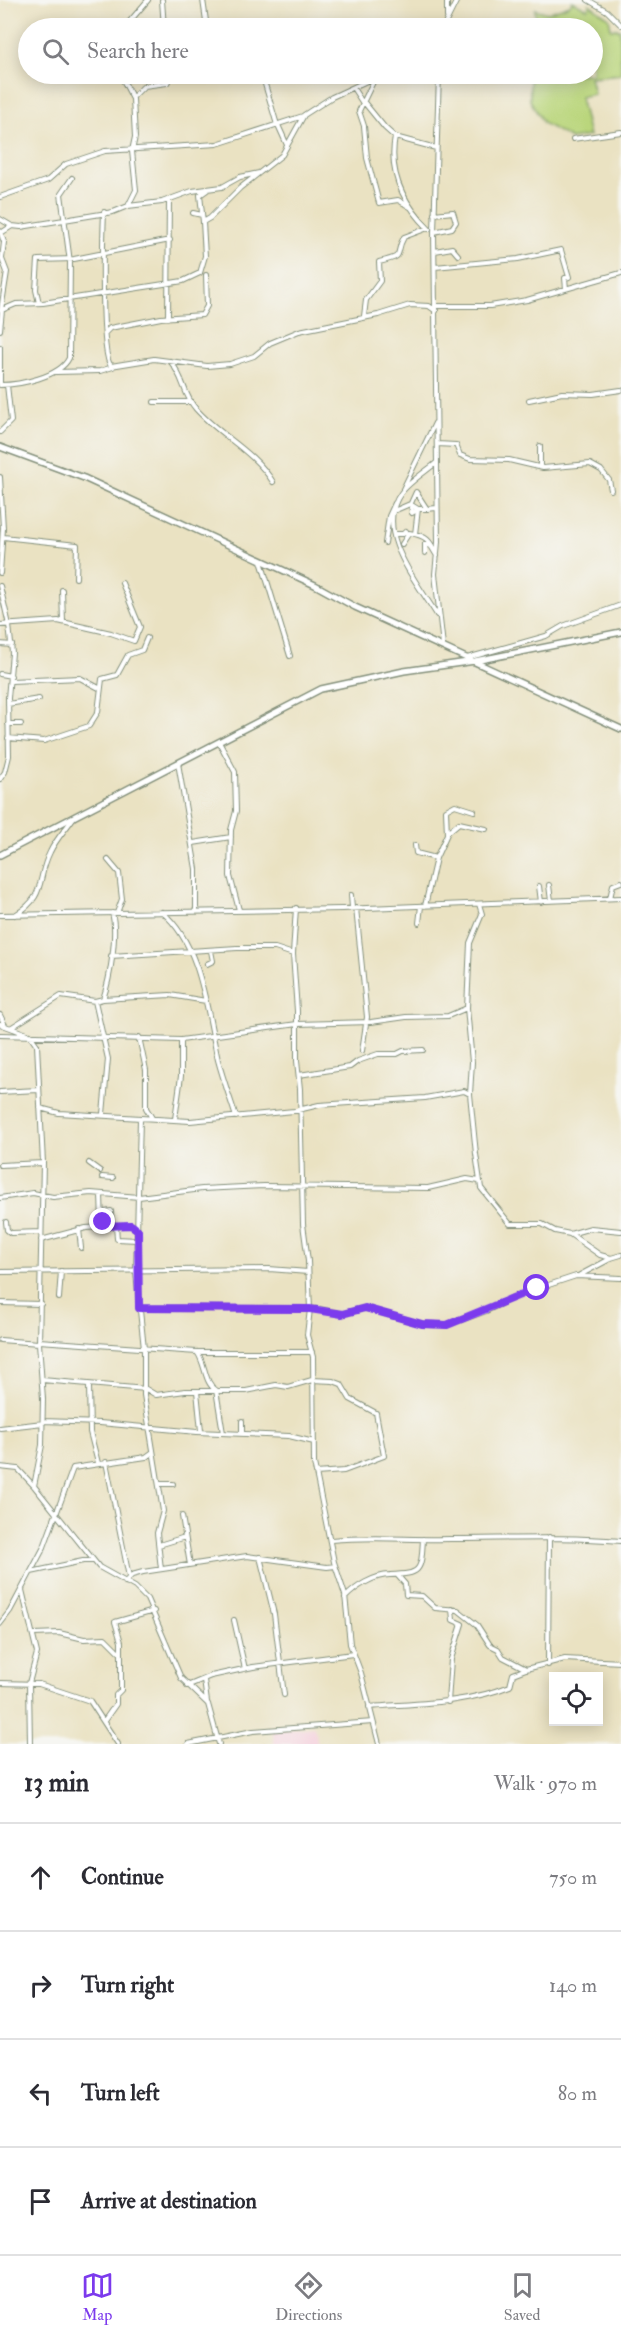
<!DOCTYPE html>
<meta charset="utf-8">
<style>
body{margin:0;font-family:"IM FELL Double Pica",serif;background:#f7f7f7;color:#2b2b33}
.controls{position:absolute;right:18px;bottom:18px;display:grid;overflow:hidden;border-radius:0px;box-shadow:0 3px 15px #0003}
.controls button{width:54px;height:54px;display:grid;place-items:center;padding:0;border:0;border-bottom:2px solid #e1e1e2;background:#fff;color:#2b2b33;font:30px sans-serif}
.stop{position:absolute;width:18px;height:18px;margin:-14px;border:4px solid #7c3aed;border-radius:50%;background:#fff}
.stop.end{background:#7c3aed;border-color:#fff;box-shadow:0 2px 6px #0008}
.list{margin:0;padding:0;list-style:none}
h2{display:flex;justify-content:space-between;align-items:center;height:78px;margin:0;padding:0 24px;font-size:26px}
h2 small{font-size:20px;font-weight:400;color:#7c7c81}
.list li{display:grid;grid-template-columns:39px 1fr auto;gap:18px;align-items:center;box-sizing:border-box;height:108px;padding:0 24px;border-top:2px solid #e1e1e2}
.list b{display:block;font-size:22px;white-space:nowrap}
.list em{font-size:20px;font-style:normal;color:#7c7c81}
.icon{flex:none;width:33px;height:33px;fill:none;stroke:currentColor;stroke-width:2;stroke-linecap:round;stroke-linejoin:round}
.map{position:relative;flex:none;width:621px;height:1744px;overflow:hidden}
.search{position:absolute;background:#fff;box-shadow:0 3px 15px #0003;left:18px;right:18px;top:18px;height:66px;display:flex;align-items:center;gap:15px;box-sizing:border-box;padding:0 21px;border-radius:33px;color:#7c7c81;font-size:22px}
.sheet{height:510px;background:#fff}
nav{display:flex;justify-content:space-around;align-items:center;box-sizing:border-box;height:84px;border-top:2px solid #e1e1e2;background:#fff;font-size:16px;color:#7c7c81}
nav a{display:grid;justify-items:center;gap:3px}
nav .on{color:#7c3aed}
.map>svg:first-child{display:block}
</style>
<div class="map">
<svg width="621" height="1744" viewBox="0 0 621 1744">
<rect width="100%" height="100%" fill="#f6f6f2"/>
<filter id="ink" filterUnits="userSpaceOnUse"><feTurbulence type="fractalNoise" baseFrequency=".0167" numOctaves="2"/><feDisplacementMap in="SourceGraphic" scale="12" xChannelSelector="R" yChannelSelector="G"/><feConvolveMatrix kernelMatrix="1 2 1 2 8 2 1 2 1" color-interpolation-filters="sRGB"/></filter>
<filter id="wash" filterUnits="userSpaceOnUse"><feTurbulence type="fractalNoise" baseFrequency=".008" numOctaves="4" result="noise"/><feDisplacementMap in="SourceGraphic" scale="24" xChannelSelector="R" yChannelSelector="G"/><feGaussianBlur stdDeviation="1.35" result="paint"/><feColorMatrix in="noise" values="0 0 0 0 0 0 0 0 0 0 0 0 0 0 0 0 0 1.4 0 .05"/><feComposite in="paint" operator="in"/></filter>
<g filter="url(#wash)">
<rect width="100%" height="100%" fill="#eae2c2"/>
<path fill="#f5cfdc" d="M314,1727L318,1744H274L273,1731Z"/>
<path fill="#bad67c" stroke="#6c8a58" stroke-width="1.5" d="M572,1L588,9L589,4L609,18L611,29H620L621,74L590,77L594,94L580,97L589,136L571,139L543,123L530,100V74H592V28H537L535,9L548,13L570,5Z"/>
</g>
<g filter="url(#ink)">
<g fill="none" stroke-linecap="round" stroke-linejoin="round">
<g stroke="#84907b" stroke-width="6">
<path id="street" d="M162,0L164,28
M203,0L207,28
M447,0V17
M588,0L607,11L621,25
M124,28L148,0
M210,28L240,22L248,24L249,28
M443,28L457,0
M120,74L133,99L135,137L132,151L136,190L128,206
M262,74L277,125
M439,74L434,232L438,542L435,574L443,646
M375,78L359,111L364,126L367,158L379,203L398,200L410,207
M353,88L362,102
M133,97L144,86L167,83L172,74
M363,101L385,128L395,137L436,148
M278,125L287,145
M395,137C388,173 404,204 429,229
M573,139L621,132
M0,197L48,180L66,164L105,151L217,144L303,116
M104,212C103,234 100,355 111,366L154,359L207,366L230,364L254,356L270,343L299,331L378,315L410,305L429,306L436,311
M193,213L202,215
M0,219L12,226L21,227L113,212L128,206L162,202L192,191L222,187L240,177L259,173
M203,222L200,195L207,190
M0,231L4,242L2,259L7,272L1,310
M434,232L452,228L456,222L453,212L434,214
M1,233L12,226
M435,251L452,248L458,255
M435,267L518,259L561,250L569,277L565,278L566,289
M39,303L36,290L38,260L74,259L170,240
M436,306H490L527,300L621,273
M364,316L366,300L380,281L379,262C408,255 393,256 404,237L428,228
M168,318L169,200
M0,330L2,310L16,304L43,303L183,281L200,273L205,256L203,222L210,218L240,188L282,155L304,115L332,97L382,74
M105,333L110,328L161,318L202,315L207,306L206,275
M0,347V383
M170,361C185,378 182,393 196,409C220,436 253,450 273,482
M56,372L100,371L113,367
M0,385C19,385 60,377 69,358L70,262L61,194L72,178
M529,400L562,393L593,394L621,390
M154,402H189
M0,432L11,421L7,385
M437,444L456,445L460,455L470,459L509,460L543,468L590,464L601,470L609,480L611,490
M436,463C425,472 409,482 401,493C373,532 418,583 437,615
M540,467V446
M0,477L3,528L0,573
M403,489L435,423
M427,509H418L412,513L411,503L416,492L427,509L436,508
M396,510L410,504L418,509L415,534
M394,534H403L406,531
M3,537L77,545L76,578
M385,543L389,516L395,503
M402,544L409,533C426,535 431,541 437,556L431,546L425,544V553
M261,561L290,656
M0,586L9,625L12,653L8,698L9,756L5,772L0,779
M62,590L63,622
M0,625L58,621L111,633L134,641L140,627L122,583
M0,644L12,645
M467,658L546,636L563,626L621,605
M0,674L11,676
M11,681L80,678L99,688
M8,704L39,699
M8,724H21
M8,738L44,741L89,726L98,712L102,679L117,675L128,655L142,650L147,638
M219,742L235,772L236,811L231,830L230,876L239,910
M178,763L196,869V909
M447,833L459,823L486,829
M193,843L231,837
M415,845L416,853L436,858
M108,860L119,873L122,899L117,913
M549,885L551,901
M539,886L541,902
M351,895L352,908
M610,898L613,885L621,882
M479,904L482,914L470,943L467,1008L472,1062L470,1094L476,1154L481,1188L510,1224H542L555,1231L570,1234L600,1255L611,1258L621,1255
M425,906L436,858L447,834L446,810L455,805L474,811
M296,908L293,954L297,1011V1061L300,1089L303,1224L308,1261L310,1309L307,1335L313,1357L314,1463L334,1562L345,1595L350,1644L361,1673L379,1744
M356,908L367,1017L362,1051
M162,912C202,945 207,1013 218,1060C223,1079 230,1098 236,1117
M0,915L342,909L621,898
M15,915C47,896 36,880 50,852C56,839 66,829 74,817
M419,923L421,906
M111,956L237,948H275L293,954
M207,964L213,961L211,951
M103,999L170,995L206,1001
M95,1001L108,1059L103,1114
M0,1015L5,1025
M0,1024L27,1034
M12,1027L61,996L95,1001L103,999C110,979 118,933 112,913
M0,1035L181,1040L297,1024L371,1022L406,1017L448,1016L467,1008
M30,1035L37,1045L43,1163L39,1343L43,1399L42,1445L34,1486
M139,1037L146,1070V1108L152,1118
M299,1075L350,1067L358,1061L378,1054H397L403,1051L423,1050
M0,1092L38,1090
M40,1108L59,1113L190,1121L294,1111L319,1105L425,1098L464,1091L470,1094
M140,1119L136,1272L144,1349V1395L163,1511L157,1533L161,1569
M175,1119L181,1076V1040
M89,1163L100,1171
M0,1165L43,1163
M102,1177L113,1178
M101,1194L102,1225
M0,1198L33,1193L53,1197L91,1193L139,1197L202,1189L264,1186L428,1188L467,1179L479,1181
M104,1212L111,1211L112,1226
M6,1222L7,1230L11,1233L41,1232
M116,1226L117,1239L137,1240
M79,1229L81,1248
M570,1234L591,1228L621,1231
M41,1240L86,1228L131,1225L137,1230
M0,1272L269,1269L308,1272
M580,1275L610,1259
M59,1298L61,1271
M0,1303L41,1304
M139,1308L319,1309L342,1314L365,1308L422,1324L447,1325L486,1311L518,1295L576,1276L621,1278
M0,1340L39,1343
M39,1341L197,1352H312
M197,1352C206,1364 204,1383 216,1390L223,1433
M42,1380L146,1389L156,1395L185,1391H246L276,1385L288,1387L312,1380L333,1381L341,1384L350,1399L376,1413L384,1456L344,1471L316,1473
M89,1386L90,1432L98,1463
M197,1391L201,1431
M43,1421L100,1423L197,1432L289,1436L314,1442
M0,1428L43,1423
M242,1433V1421
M106,1462L129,1577
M0,1467L18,1469L34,1486L99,1567L135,1587L147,1599L181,1678L208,1704L219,1744
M159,1484H173
M182,1516L190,1565
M331,1540C373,1536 409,1540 450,1539C508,1539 564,1536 621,1541
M159,1545L185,1537
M260,1557L274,1614L284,1695
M31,1572L83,1561H94
M398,1576L405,1584L406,1595L422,1596L435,1608L458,1610L477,1625L490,1645L498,1649L503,1657L526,1669L565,1659L621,1662
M125,1582L132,1575L143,1572L247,1556L327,1567L335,1566
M22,1590L37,1653L29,1683L30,1744
M345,1598C355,1587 374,1575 390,1575C422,1574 421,1571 423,1539
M234,1620L245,1669
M0,1624L10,1611L44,1547L73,1468L146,1457L153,1452
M34,1634L59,1633L84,1639L105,1638L119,1652
M548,1665L549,1537
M204,1680L207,1702
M0,1683L39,1684L90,1701L118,1744
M187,1686L211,1676L253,1667L353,1654
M448,1702L451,1659L462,1624L453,1620L452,1609
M369,1707C417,1703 465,1704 510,1686L513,1674L526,1669
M104,1721L116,1704V1695L121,1690V1642L115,1622L154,1611
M188,1744L253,1731L373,1722"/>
</g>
<g stroke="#84907b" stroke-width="8">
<path id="secondary" d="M0,447L84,478L315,585L355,607L621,729
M0,855L321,689L404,671L475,661L621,632"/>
</g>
<use href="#street" stroke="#fff" stroke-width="4"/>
<use href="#secondary" stroke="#fff" stroke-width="5"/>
</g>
</g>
<g fill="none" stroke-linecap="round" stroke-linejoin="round" filter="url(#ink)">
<path stroke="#7c3aed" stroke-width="8" d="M103,1222L102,1226L131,1225L138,1230L139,1308L310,1309L342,1314L365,1308L422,1324L447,1325L537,1288"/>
</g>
</svg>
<div class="controls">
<button><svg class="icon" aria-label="locate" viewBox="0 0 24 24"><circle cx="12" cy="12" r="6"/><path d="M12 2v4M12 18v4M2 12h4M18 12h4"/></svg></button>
</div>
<div class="stop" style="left:537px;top:1288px"></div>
<div class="stop end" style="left:103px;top:1222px"></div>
<div class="search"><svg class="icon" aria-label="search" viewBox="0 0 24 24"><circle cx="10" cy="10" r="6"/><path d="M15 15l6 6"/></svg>Search here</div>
</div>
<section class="sheet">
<h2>13 min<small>Walk · 970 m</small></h2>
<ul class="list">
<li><svg class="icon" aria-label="ahead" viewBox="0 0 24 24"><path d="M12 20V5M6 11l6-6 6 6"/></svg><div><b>Continue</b></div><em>750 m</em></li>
<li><svg class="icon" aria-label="right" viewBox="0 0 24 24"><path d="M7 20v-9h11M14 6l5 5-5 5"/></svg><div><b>Turn right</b></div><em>140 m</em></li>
<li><svg class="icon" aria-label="left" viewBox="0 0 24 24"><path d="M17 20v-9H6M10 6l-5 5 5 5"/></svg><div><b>Turn left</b></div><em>80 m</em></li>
<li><svg class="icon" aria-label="arrive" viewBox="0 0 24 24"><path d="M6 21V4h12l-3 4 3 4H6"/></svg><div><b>Arrive at destination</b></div></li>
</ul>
</section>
<nav>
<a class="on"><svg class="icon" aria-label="map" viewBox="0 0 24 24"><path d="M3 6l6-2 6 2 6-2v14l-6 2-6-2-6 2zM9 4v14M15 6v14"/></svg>Map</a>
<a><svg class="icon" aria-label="directions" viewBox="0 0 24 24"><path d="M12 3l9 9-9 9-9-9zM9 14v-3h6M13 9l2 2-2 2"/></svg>Directions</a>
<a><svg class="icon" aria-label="saved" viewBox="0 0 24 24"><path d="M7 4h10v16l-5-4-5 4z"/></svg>Saved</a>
</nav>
